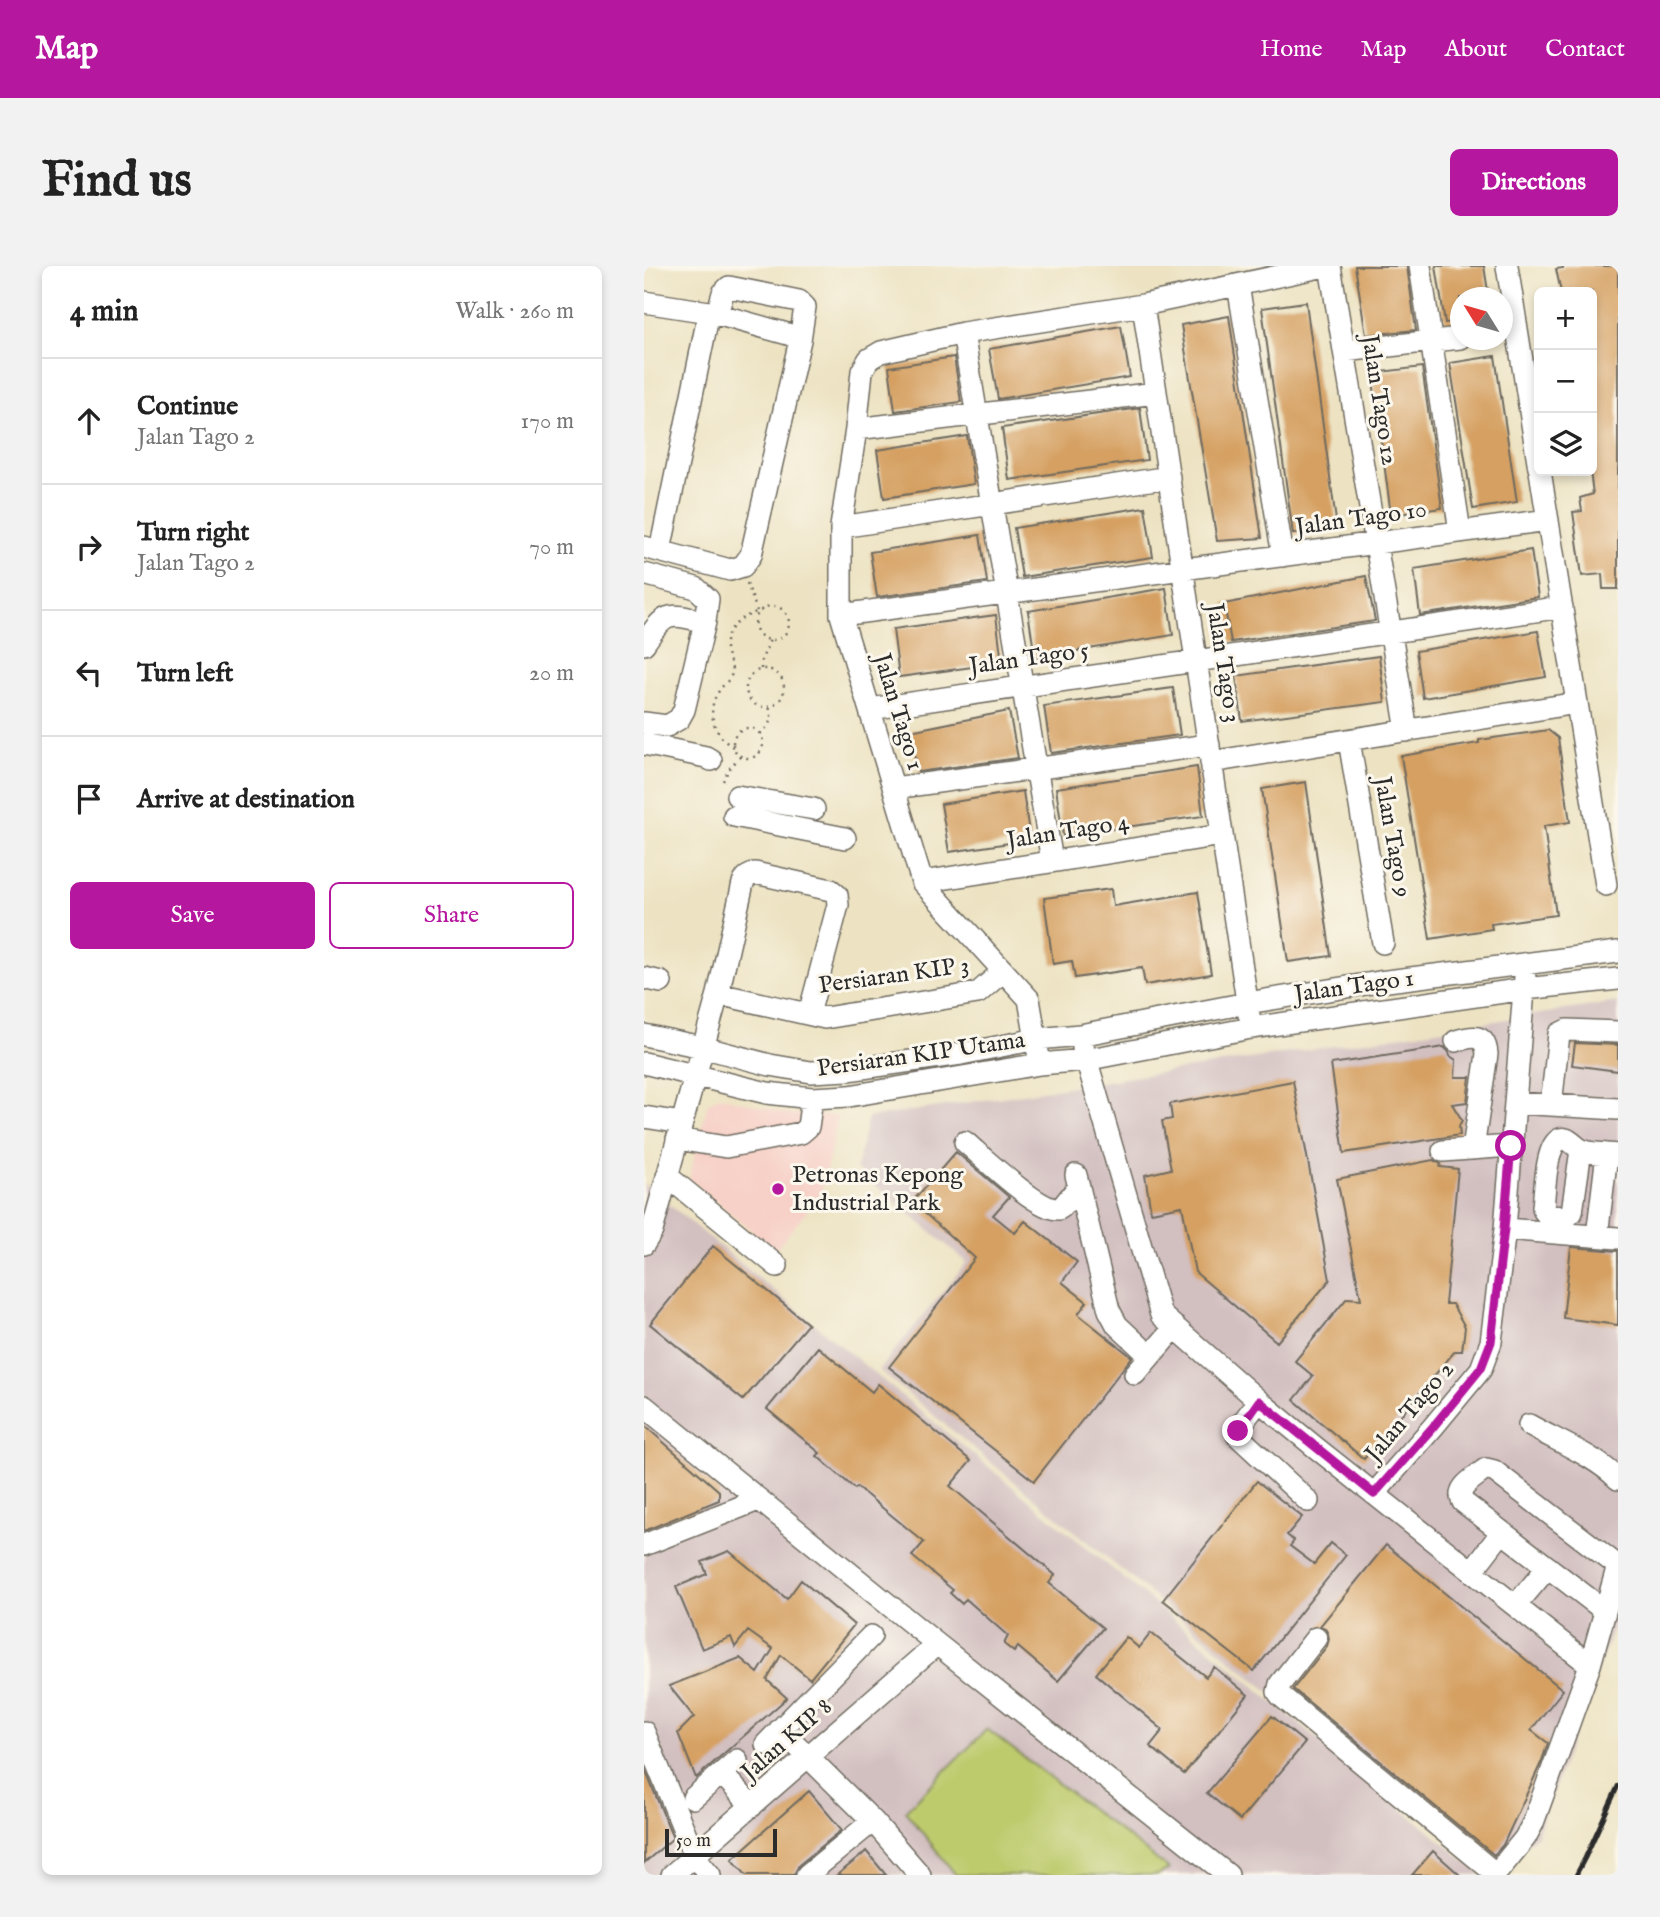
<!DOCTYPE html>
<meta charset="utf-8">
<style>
body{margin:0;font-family:"IM FELL English",serif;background:#f2f2f2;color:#222}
.controls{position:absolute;right:21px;top:21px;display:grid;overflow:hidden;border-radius:10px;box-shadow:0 4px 10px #0003}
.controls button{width:63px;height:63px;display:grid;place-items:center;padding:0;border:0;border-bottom:2px solid #e0e0e0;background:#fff;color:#222;font:35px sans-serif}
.compass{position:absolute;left:806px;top:21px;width:63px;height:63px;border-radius:50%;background:#fff;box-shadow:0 4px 10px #0003;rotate:307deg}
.scale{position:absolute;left:21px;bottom:18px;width:112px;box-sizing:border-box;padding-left:7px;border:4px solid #2b2b2b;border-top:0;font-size:19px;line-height:24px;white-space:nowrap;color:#2b2b2b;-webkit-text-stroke:5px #fbf7ec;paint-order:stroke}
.stop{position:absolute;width:21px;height:21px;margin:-16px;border:5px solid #b5179e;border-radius:50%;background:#fff}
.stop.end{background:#b5179e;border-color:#fff;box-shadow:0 2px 7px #0008}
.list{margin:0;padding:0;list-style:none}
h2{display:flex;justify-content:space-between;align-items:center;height:91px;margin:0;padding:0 28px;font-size:30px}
h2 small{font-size:23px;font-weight:400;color:#767676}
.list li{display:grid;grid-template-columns:46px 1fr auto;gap:21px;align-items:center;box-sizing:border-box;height:126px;padding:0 28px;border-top:2px solid #e0e0e0}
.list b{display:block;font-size:26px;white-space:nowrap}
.list p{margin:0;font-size:23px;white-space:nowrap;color:#767676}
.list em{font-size:23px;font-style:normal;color:#767676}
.actions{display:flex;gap:14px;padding:21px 28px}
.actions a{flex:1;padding:16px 0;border:2px solid #b5179e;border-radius:10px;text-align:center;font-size:24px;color:#b5179e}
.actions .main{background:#b5179e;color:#fff}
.icon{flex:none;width:38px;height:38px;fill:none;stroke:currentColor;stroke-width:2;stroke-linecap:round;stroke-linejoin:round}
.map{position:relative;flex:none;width:974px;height:1609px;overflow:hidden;border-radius:10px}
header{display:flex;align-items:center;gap:42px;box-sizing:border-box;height:98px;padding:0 35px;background:#b5179e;color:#fff}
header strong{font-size:33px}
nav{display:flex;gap:38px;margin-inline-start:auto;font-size:24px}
.intro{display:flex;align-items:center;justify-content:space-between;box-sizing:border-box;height:168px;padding:0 42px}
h1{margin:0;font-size:49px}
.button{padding:18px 32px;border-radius:10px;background:#b5179e;color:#fff;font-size:24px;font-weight:700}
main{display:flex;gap:42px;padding:0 42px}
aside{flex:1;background:#fff;border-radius:10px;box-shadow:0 4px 10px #0003}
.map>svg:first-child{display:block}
</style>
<header>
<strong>Map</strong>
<nav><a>Home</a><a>Map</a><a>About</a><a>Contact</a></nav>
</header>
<div class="intro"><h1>Find us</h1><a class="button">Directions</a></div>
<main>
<aside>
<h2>4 min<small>Walk · 260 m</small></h2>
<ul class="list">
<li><svg class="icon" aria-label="ahead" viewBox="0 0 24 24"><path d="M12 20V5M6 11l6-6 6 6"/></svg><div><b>Continue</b><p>Jalan Tago 2</p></div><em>170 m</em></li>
<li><svg class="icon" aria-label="right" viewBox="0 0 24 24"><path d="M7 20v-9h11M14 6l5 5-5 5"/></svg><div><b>Turn right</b><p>Jalan Tago 2</p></div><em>70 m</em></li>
<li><svg class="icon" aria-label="left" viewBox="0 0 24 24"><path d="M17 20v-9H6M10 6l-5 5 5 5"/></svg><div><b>Turn left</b></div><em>20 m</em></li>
<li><svg class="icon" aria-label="arrive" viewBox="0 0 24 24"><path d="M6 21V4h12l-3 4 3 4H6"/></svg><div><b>Arrive at destination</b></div></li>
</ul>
<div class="actions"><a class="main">Save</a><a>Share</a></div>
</aside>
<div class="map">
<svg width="974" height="1609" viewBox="0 0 974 1609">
<rect width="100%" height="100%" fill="#fbf7ec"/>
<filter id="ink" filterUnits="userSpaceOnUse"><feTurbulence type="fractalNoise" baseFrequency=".0143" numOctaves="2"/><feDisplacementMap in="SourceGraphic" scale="14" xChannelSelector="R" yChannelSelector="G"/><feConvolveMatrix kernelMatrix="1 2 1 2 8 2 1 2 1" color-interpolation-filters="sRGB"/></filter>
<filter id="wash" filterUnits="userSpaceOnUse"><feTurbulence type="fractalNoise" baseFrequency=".00686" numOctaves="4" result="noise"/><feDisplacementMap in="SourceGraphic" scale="28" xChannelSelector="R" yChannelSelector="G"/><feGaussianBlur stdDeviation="1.57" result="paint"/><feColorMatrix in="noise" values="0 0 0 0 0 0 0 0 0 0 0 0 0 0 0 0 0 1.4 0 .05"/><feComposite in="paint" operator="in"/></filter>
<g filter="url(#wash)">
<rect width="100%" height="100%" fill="#ede3c3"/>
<path fill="#f7d1c8" d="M76,830L144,848L194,850L177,927L131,984L45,913L64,837Z"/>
<path fill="#d2bfc0" d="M974,736V1349L893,1569L848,1609L235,1104L323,996L212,903L224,852Z
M0,918L511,1338L838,1609H0Z"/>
<path fill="#becb6d" stroke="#747b4c" stroke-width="2" d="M343,1463L525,1603L514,1609H312L261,1545Z"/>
<g id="blocks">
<path fill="#d5a062" d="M711,0H763L772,64L722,69Z
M792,0H840L845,32H816V55L801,57Z
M919,0H974V323H959L958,308L938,310L929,246L938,245L936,232L949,228L946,205H948V26H917L912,3L919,2Z
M662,36L693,262L649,268L618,42Z
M585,50L618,272L573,275L537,59Z
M477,60L486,111L354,133L345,83Z
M851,90L873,236L829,243L806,97Z
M310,91L317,136L251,145L245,101Z
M778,101L798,242L747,249L728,107Z
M496,142L503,194L365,214L358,162Z
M323,170L330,218L240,232L233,184Z
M501,241L509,291L378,311L370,262Z
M336,269L343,316L233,331L226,286Z
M887,284L894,331L776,349L770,303Z
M722,310L731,355L587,376L580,338Z
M522,322L529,369L391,392L384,345Z
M352,349L358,397L255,411L249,363Z
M894,365L902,411L779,432L772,385Z
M735,390L741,436L598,455L592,410Z
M529,422L536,469L407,487L400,440Z
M365,445L374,492L274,506L266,465Z
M904,464L914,472L926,556L900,560L912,649L847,658L848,663L786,673L757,490L835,477V474Z
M553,501L559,550L419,570L412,522Z
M662,516L687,690L644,696L618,523Z
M379,525L386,574L305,586L297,538Z
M467,623L469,640L554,626L567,708L501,719L498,702L431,712L428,695L409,698L400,632Z
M931,777L974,779V805L928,799Z
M800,781L805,786L806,790L812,794L811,811H826L823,836L808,838L818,854L815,860L816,869L700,887L687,798Z
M649,815L686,1014L633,1076L551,1006L538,940L507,946L501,909L527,903L518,855L528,853L526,838Z
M312,886L365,931L349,949L371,967L381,955L433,996L418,1016L443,1036L434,1048L488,1091L390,1215L245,1101L331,992L268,936Z
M789,894L797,898L796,901L814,903L801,1038H808L821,1061L818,1085H811L720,1193L650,1134L669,1110L651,1095L703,1032L717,1033L693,913Z
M69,980L164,1058L99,1134L6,1058Z
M927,981L974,985V1059L919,1052Z
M174,1081L228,1126L234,1118L327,1195L306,1220L411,1309L405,1317L459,1362L414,1415L374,1381L370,1386L360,1378L364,1370L322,1333L318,1338L306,1327L309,1324L268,1290L280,1276L213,1221L211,1223L173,1190L176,1187L123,1143Z
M0,1159L75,1225V1234L0,1265Z
M613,1215L658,1251L643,1269L650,1275L646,1280L670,1298L687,1277L702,1289L610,1405L519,1334Z
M742,1279L919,1424L887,1464L904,1477L897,1497L859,1579L850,1589L649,1423L683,1380L685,1373L684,1368L681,1362L676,1360Z
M85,1285L143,1333L157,1314L210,1359L166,1413L137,1389L123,1414L143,1432L52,1512L34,1467L50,1451L25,1420L96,1392L114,1407L129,1383L104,1365L91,1381L87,1371L58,1383L32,1321L63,1308L58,1296Z
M507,1367L562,1411L570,1401L604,1429L540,1508L506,1480L519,1464L452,1408L482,1371L495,1382Z
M628,1450L661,1477L596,1554L563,1527Z
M0,1501L29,1572L0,1597Z
M165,1525L198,1564L155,1599L150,1609H102L88,1593Z
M222,1585L242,1609H193L218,1589Z
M789,1585L816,1609H768Z"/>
</g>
</g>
<g filter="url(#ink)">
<use href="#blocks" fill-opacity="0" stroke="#6f6b60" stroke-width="2"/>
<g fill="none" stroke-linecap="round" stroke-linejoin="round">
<g stroke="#6f6b60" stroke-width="24">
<path id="minor" d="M686,0L763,465
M776,0L816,266
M863,0L895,202
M594,19L639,290
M0,36L65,46L147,69L156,74
M499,39L605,749
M319,67L408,595
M700,85L816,72
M212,163L512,127
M896,205L962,619
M197,261L525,211
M0,281L86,304L99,300L107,289L156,74L161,41L155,35L85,21L79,27L73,48
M16,285L65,46
M0,308L52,322L64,333L61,356L40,444L35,453L23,460L0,457
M197,349L904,254
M0,378C22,345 24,347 61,356
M226,443L918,341
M705,474L739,677
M0,478L62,491L67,494
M567,496L933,437
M250,522L565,479
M93,530L170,543
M90,550L201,572
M278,616L578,569
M0,712L17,716
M74,728L99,617L103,611L111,607L187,624L193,629L194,639L165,748
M0,769L58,781L126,799L167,806L204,804L317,788L393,773L436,769L603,737L735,716L974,686
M812,775C828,770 841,767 843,788L829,883
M439,782L517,1049L615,1135L671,1181L946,1399
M0,797L123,827L168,832L205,830L396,798L441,794L607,762L881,723L974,713
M396,798L385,733L278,616L197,349V261L212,163L218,105L225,93L237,86L319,67L499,39L681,0
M871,837L974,843
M907,839L915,768L923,764L974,766
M0,851L38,857
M33,873L82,881L157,867L164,861L168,832
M321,876C339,891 394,945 415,943L418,941L435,920
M937,884L928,946L923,951L904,950L900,945L899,941C901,928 901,867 922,873C927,875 931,880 936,883C943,887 954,887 963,888
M799,885L867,880
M432,909L465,1044L473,1059L506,1090
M23,910L133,1000
M861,963L974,972
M953,970L963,888L974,889
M0,978L8,965L74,728L181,752L334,727L359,705
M491,1108L531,1061
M615,1135L595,1161L594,1170L664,1235
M0,1140L293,1378L584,1609
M885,1159C913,1175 951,1190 974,1213
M730,1228L789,1161L837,1103L847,1076L861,963L881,711
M0,1279L114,1234
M828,1305L858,1266
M872,1339L904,1301
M961,1345L819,1236C811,1222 829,1213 839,1205L842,1203L850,1205L974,1300
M672,1372L636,1418L634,1426L637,1430L846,1603L855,1604L881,1572L889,1557L946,1399L974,1299
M136,1463L229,1555L276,1609
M0,1466L51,1591L66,1609
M122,1478L227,1370
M78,1508L108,1540
M49,1532L93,1494
M28,1609L293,1378
M163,1609L229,1555"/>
</g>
<path stroke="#6f6b60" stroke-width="2.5" stroke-dasharray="2 5" stroke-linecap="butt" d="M103,317L113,345
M111 357a17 17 0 1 1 34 0a17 17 0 1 1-34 0Z
M117,403V395L126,374
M102 422a19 19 0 1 1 38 0a19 19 0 1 1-38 0Z
M89 477a15 15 0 1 1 30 0a15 15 0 1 1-30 0Z
M116,468C125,460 130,453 125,441
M89,481C70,470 61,444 75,425C79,418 86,415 88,407C89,398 82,390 82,381C80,362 101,348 117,345
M79,515L85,503L96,491"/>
<use href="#minor" stroke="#fff" stroke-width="21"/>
<path stroke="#2b2b2b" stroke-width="4.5" d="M932,1609L941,1592L974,1520"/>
</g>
</g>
<g fill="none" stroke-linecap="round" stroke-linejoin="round" filter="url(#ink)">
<path stroke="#b5179e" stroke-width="9" d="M594,1165L615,1135L730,1228L789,1161L837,1102L847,1076L860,963L867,880"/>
</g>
<circle fill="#b5179e" stroke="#fbf7ec" stroke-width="2.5" cx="134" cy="923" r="7"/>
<g text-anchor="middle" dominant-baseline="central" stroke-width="6" stroke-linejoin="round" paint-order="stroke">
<g font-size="24" fill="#2b2b2b" stroke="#fbf7ec">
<text transform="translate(735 134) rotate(81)">Jalan Tago 12</text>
<text transform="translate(717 253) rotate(-8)">Jalan Tago 10</text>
<text transform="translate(385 393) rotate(-8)">Jalan Tago 5</text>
<text transform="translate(579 397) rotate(81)">Jalan Tago 3</text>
<text transform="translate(254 446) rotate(73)">Jalan Tago 1</text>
<text transform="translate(424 566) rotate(-9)">Jalan Tago 4</text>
<text transform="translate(748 571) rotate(80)">Jalan Tago 9</text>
<text transform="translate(250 710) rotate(-8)">Persiaran KIP 3</text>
<text transform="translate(710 721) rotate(-8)">Jalan Tago 1</text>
<text transform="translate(277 789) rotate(-8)">Persiaran KIP Utama</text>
<text transform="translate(766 1146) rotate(-50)">Jalan Tago 2</text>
<text transform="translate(143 1474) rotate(-41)">Jalan KIP 8</text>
</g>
<g font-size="24" fill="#2b2b2b" stroke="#fbf7ec" text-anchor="start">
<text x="148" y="909">Petronas Kepong<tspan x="148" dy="28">Industrial Park</tspan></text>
</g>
</g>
</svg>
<div class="controls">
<button>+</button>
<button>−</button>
<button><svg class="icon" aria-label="layers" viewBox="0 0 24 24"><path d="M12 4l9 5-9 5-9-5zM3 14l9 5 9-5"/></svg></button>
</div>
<svg class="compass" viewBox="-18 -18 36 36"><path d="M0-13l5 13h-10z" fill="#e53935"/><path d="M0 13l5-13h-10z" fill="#767676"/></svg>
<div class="scale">50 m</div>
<div class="stop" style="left:867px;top:880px"></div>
<div class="stop end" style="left:594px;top:1165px"></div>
</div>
</main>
